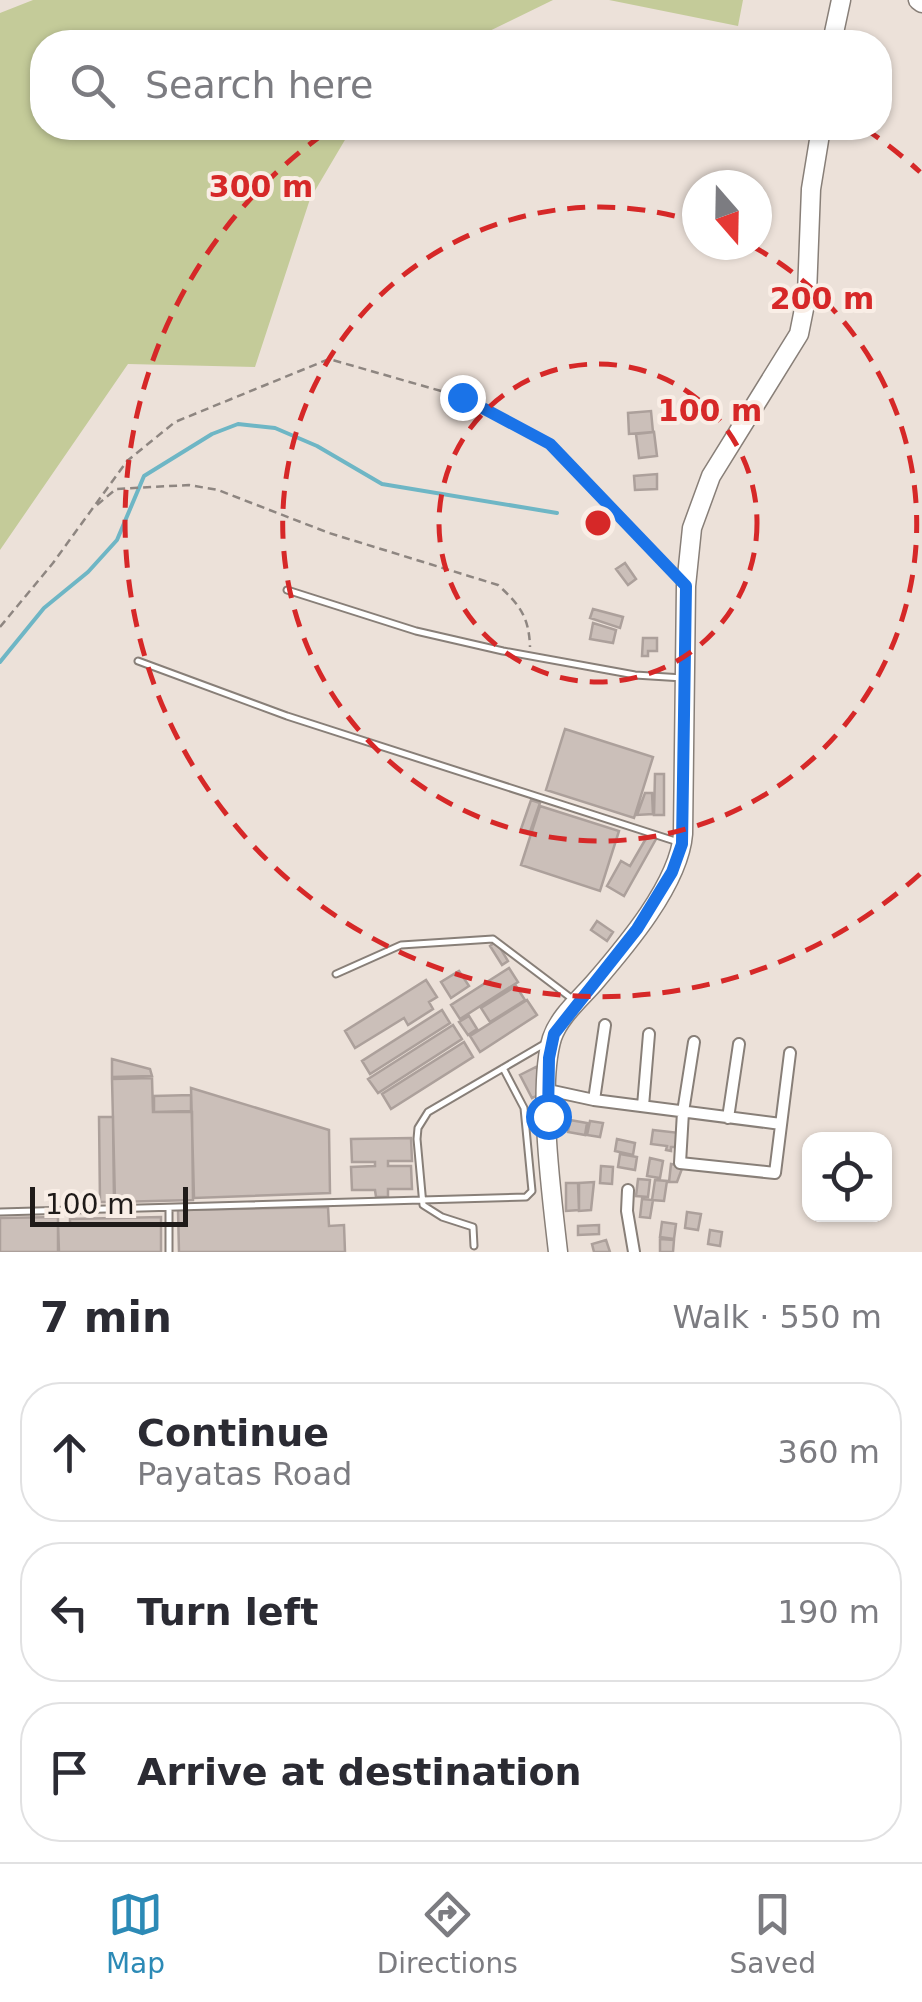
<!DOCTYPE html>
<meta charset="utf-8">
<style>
body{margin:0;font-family:"DejaVu Sans",sans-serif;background:#f7f7f7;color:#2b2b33}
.controls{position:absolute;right:30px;bottom:30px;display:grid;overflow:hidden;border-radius:20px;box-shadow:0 2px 8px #0004}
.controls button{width:90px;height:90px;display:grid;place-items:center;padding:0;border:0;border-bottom:2px solid #e1e1e2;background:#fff;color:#2b2b33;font:50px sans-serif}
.compass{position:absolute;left:682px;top:170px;width:90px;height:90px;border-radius:50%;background:#fff;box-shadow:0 2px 8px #0004;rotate:160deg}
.scale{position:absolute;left:30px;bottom:25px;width:158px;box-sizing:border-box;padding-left:10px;border:5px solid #1f1b19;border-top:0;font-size:28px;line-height:35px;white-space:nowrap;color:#1f1b19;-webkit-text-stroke:8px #f9eee6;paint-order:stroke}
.stop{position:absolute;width:30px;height:30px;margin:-22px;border:8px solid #1a73e8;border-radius:50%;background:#fff}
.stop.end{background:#1a73e8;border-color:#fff;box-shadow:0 2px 10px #0008}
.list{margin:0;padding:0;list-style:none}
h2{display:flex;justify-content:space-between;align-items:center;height:130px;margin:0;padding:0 40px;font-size:42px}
h2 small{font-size:32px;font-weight:400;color:#7c7c81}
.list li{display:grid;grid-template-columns:65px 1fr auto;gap:30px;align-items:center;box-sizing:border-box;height:140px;margin:0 20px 20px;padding:0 20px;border:2px solid #e1e1e2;border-radius:40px}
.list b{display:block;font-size:38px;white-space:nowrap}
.list p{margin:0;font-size:32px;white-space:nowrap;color:#7c7c81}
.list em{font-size:32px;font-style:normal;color:#7c7c81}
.icon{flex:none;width:55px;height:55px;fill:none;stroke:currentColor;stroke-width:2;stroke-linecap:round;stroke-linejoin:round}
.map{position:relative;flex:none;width:922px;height:1252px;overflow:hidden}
.search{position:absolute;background:#fff;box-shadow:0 2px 8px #0004;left:30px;right:30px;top:30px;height:110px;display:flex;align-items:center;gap:25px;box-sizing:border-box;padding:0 35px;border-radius:40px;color:#7c7c81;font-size:38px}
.sheet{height:610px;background:#fff}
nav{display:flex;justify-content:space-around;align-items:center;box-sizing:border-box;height:140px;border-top:2px solid #e1e1e2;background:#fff;font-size:28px;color:#7c7c81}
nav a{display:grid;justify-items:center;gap:5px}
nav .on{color:#2c8ab6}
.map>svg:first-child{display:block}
</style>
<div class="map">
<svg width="922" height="1252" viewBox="0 0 922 1252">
<rect width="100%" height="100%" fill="#ece1d9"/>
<path fill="#c4cb99" d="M33,0H553L467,42H42V128H352L310,199L255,367L128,364L0,550V13Z
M609,0H743L738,26Z"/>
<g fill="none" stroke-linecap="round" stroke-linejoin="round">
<path stroke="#6eb6c5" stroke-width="4" d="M0,662L44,608L88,572L117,540L144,476L212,434L238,424L275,428L317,446L382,484L557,513"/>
</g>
<path fill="#cbbfb9" stroke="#aca09b" stroke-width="2.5" d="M651,411L653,432L629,434L628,413Z
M654,432L657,456L639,458L636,434Z
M657,474V489L635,490L634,476Z
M625,563L636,579L628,585L616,569Z
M593,609L623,617L620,628L590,618Z
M593,623L616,630L613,643L590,639Z
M643,638H657V651H648V656H642Z
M565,729L653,757L634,818L546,790Z
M655,774H664V815H654Z
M645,793H652L653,814L637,815Z
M531,800L540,803L530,832L521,829Z
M540,806L619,831L600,891L521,865Z
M648,835L656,839L624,896L607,886L621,861L630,866Z
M597,921L613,932L607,941L591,930Z
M496,941L508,961L502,965L490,946Z
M509,968L518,982L460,1019L451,1005Z
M459,971L469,986L451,998L441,982Z
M426,980L437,997L429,1002L433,1009L408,1025L404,1018L355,1048L345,1031Z
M516,986L525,1000L490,1022L481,1008Z
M527,1000L537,1015L480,1052L470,1036Z
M442,1010L450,1023L370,1074L362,1061Z
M469,1016L477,1029L468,1035L459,1022Z
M453,1025L462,1039L378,1093L368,1079Z
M464,1042L473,1057L391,1109L382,1094Z
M112,1059L150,1069L152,1076L112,1077Z
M536,1067L543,1080L544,1092L532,1098L520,1075Z
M152,1078L153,1112H192L193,1200L115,1202L112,1079Z
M191,1088L329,1130L330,1193L194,1198Z
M191,1095V1111L154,1112V1096Z
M99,1117H113L114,1202H100Z
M570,1120L587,1123L585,1135L568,1132Z
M590,1121L603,1123L600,1137L587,1135Z
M653,1130L680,1133L678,1147H671V1151L666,1150L667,1146L651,1144Z
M411,1138L412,1161H388V1166H411L412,1189H388V1197H376L375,1190H352L351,1167L375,1166V1162H352L351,1139Z
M617,1139L635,1143L633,1155L615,1151Z
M620,1154L637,1157L635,1170L618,1167Z
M650,1158L663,1161L660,1178L647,1176Z
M671,1164L683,1166L677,1182H669Z
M601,1166L613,1167L612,1184L600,1183Z
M638,1179L650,1180L648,1197L636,1196Z
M655,1180L667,1181L664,1201L652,1200Z
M594,1182L591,1210L579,1211V1183Z
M566,1183H578L579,1210L566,1211Z
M642,1199L653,1200L650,1218L640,1217Z
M328,1207L329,1226L344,1225L345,1252H179L178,1210Z
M687,1212L701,1214L698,1230L685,1228Z
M58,1217V1252H0V1218Z
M161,1217V1252H59L58,1224H70V1219Z
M662,1222L676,1224L674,1239L660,1237Z
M599,1225V1234L578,1235V1226Z
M710,1230L722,1232L720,1246L708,1244Z
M660,1239L674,1240L673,1252H660Z
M606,1240L610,1252H594L592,1244Z"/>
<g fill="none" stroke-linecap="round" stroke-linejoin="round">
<g stroke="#887f78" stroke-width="9">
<path id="service" d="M287,590L416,631L503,651L635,675L683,678
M138,661L287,716L675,841
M336,974L401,945L493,939L571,998
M169,1210V1252
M0,1212L526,1197L532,1191L524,1108L503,1068
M474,1246L473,1227L442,1217L423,1205L417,1139L418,1128L428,1112L546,1043"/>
</g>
<g stroke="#887f78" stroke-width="14">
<path id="minor" d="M694,1042L683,1112L680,1163L775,1173L790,1053
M548,1090L594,1100L781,1124
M594,1100L605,1025
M643,1106L649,1034
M728,1118L739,1044
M628,1190L627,1211L634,1252"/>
</g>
<g stroke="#887f78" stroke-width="21">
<path id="primary" d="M918,0L922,3
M832,42L841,0
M558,1252C552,1198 537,1088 552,1038C559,1017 579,1000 594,983C625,947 679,884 683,834L686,586L692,528L711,476L799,334L807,294L811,189L821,128"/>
</g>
<path stroke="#8e8681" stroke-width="2.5" stroke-dasharray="8 5" stroke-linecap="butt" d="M97,505L116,489L189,485L218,490L329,533L498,585C520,605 529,617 530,647
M0,627L53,563L127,461L175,422L329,359L462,397L551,444L673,573"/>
<use href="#service" stroke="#fff" stroke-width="5"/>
<use href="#minor" stroke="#fff" stroke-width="10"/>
<use href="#primary" stroke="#fff" stroke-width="18"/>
</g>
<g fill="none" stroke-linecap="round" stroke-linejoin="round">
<path stroke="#1a73e8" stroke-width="12" d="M462,397L550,444L686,586L682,844L672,872L637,929L554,1034L549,1058L548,1116"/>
</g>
<g fill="none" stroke="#d62828" stroke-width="5" stroke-dasharray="18 12">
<circle cx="598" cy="523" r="159"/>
<path d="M752 246A317 317 0 1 1 696 222"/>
<path d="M920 874A476 476 0 1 1 332 128M864 128A476 476 0 0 1 920 172"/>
</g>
<circle cx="598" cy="523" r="15" fill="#d62828" stroke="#f9eee6" stroke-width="5"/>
<g font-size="30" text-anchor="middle" font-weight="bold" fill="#d62828" stroke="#f9eee6" stroke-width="8" stroke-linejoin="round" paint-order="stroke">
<text x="261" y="197">300 m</text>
<text x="822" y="309">200 m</text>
<text x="710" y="421">100 m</text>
</g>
</svg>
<div class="controls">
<button><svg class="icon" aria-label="locate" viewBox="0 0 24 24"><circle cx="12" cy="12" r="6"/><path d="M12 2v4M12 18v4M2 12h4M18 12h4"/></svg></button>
</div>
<svg class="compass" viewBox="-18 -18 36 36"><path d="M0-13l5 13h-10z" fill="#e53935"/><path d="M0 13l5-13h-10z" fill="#7c7c81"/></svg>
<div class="scale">100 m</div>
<div class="stop" style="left:548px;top:1116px"></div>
<div class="stop end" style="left:462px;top:397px"></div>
<div class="search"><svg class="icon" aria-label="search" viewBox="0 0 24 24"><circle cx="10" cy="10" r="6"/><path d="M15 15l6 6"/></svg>Search here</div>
</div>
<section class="sheet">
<h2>7 min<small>Walk · 550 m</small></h2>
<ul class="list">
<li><svg class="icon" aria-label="ahead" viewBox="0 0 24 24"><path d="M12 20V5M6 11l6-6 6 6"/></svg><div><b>Continue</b><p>Payatas Road</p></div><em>360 m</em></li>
<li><svg class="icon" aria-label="left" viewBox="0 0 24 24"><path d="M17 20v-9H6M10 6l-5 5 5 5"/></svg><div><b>Turn left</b></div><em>190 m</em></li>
<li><svg class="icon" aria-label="arrive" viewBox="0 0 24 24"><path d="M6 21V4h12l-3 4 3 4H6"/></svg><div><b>Arrive at destination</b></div></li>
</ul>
</section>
<nav>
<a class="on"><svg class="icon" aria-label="map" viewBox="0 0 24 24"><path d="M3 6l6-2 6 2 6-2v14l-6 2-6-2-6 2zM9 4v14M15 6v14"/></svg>Map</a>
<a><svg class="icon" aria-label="directions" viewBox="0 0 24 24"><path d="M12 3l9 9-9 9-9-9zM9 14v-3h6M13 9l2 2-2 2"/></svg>Directions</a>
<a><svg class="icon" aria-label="saved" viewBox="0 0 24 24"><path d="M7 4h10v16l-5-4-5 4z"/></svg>Saved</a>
</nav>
